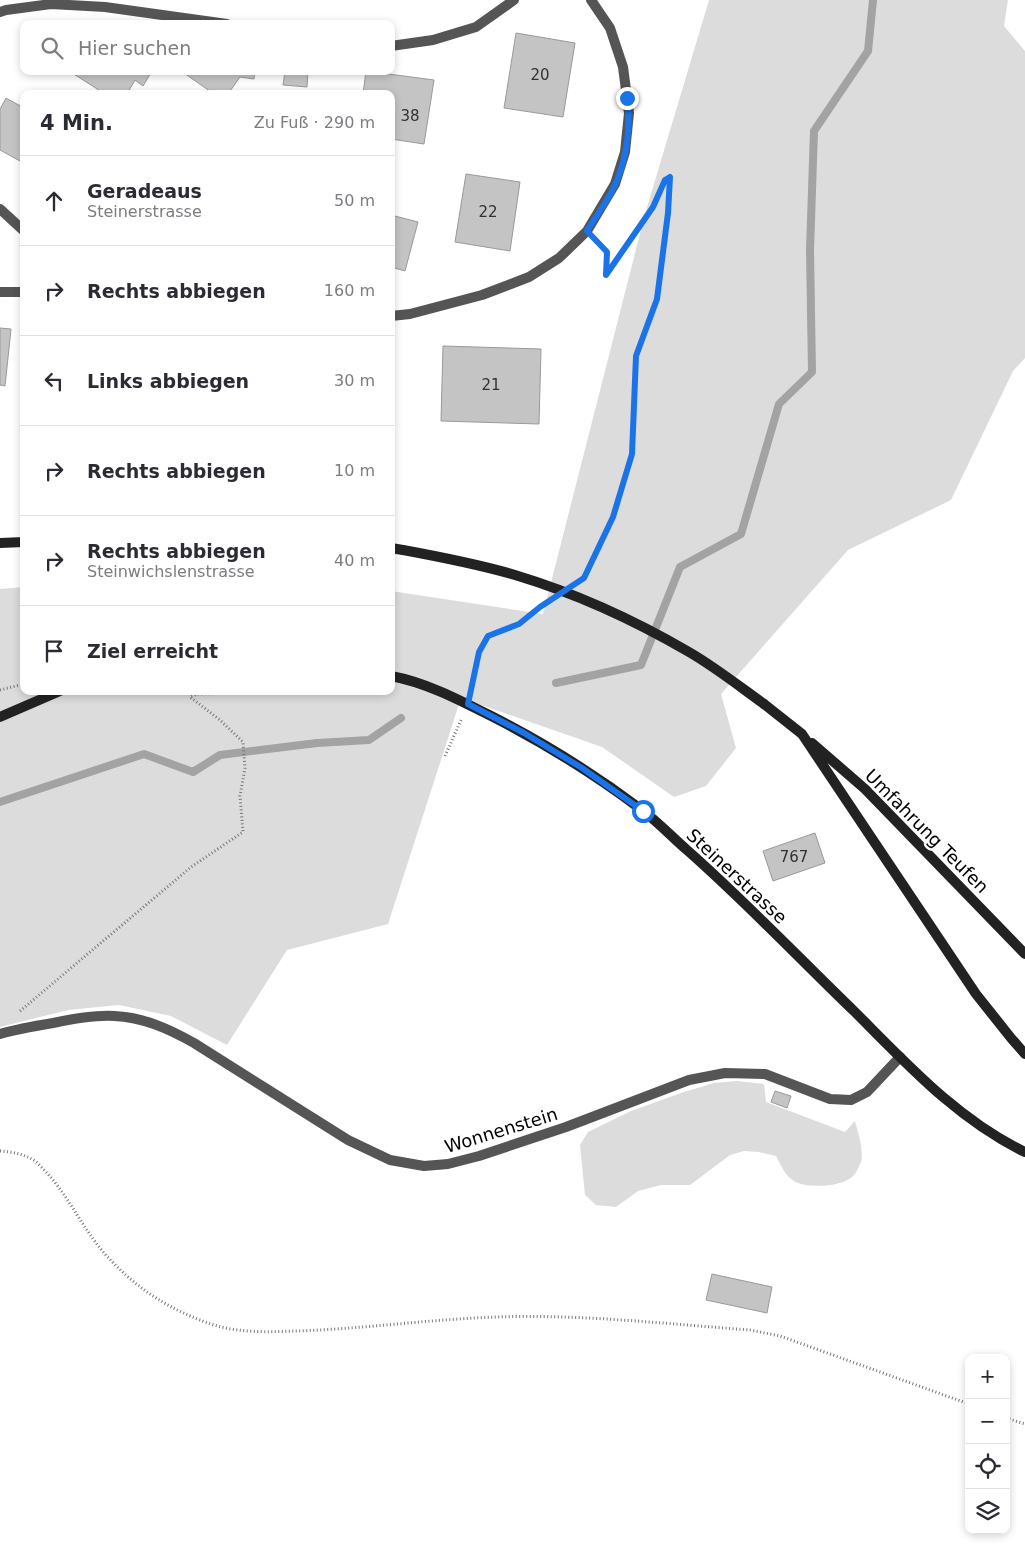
<!DOCTYPE html>
<html lang="de">
<meta charset="utf-8">
<style>
body{margin:0;font-family:"DejaVu Sans",sans-serif;background:#f2f2f3;color:#2b2b33}
.controls{position:absolute;right:15px;bottom:15px;display:grid;overflow:hidden;border-radius:10px;box-shadow:0 2px 8px #0003}
.controls button{width:45px;height:45px;display:grid;place-items:center;padding:0;border:0;border-bottom:1px solid #e1e1e2;background:#fff;color:#2b2b33;font:25px sans-serif}
.stop{position:absolute;width:15px;height:15px;margin:-11px;border:4px solid #1a73e8;border-radius:50%;background:#fff}
.stop.end{background:#1a73e8;border-color:#fff;box-shadow:0 1px 5px #0008}
.list{margin:0;padding:0;list-style:none}
h2{display:flex;justify-content:space-between;align-items:center;height:65px;margin:0;padding:0 20px;font-size:21px}
h2 small{font-size:16px;font-weight:400;color:#7c7c81}
.list li{display:grid;grid-template-columns:32px 1fr auto;gap:15px;align-items:center;box-sizing:border-box;height:90px;padding:0 20px;border-top:1px solid #e1e1e2}
.list b{display:block;font-size:19px;white-space:nowrap}
.list p{margin:0;font-size:16px;white-space:nowrap;color:#7c7c81}
.list em{font-size:16px;font-style:normal;color:#7c7c81}
.icon{flex:none;width:28px;height:28px;fill:none;stroke:currentColor;stroke-width:2;stroke-linecap:round;stroke-linejoin:round}
.map{position:relative;flex:none;width:1025px;height:1549px;overflow:hidden}
.search{position:absolute;background:#fff;box-shadow:0 2px 8px #0003;left:20px;top:20px;width:375px;height:55px;display:flex;align-items:center;gap:12px;box-sizing:border-box;padding:0 18px;border-radius:10px;color:#7c7c81;font-size:19px}
.panel{position:absolute;background:#fff;box-shadow:0 2px 8px #0003;left:20px;top:90px;width:375px;height:605px;border-radius:10px}
.map>svg:first-child{display:block}
</style>
<div class="map">
<svg width="1025" height="1549" viewBox="0 0 1025 1549">
<rect width="100%" height="100%" fill="#fff"/>
<path fill="#dcdcdc" d="M709,0H1008L1004,26L1025,51V358L1013,371L951,500L848,550L721,694L736,748L706,786L674,797L602,747L461,698L388,924L287,950L227,1045L171,1016L119,1005L68,1010L0,1027V589L24,587V691H391V591L543,614L645,214Z
M737,1081L764,1084L766,1102L845,1132L855,1121C858,1133 864,1150 861,1162C859,1166 856,1174 853,1176C843,1187 807,1189 794,1181C785,1176 781,1165 776,1156L759,1152L744,1151L730,1155L690,1185H661L638,1191L616,1207L596,1205L585,1195L580,1145L588,1132L631,1111L681,1093L714,1083Z"/>
<g fill="none" stroke-linecap="round" stroke-linejoin="round">
<path stroke="#a3a3a3" stroke-width="8" d="M556,683L641,665L680,567L741,534L779,404L812,372L810,250L814,131L868,51L873,0
M0,802L144,754L193,772L220,755L317,743L369,740L401,718"/>
</g>
<path fill="#c4c4c4" stroke="#999" d="M516,33L575,43L563,117L504,108Z
M69,71H152L143,86L135,80L127,94H105Z
M181,71H255L254,79L240,77L228,94H214Z
M285,71H308L307,87L283,85Z
M366,71L434,80L424,144L391,139V94H363Z
M6,98L24,108V154L20,161L0,150V109Z
M466,174L520,182L510,251L455,242Z
M391,215L418,222L405,271L391,267Z
M0,328L11,329L5,386L0,385Z
M443,346L541,349L539,424L441,421Z
M391,363H394L391,399Z
M815,833L825,863L773,881L763,851Z
M775,1091L791,1096L787,1108L771,1102Z
M712,1274L772,1287L767,1313L706,1300Z"/>
<g fill="none" stroke-linecap="round" stroke-linejoin="round">
<path stroke="#777" stroke-width="3" stroke-dasharray="1 2.5" stroke-linecap="butt" d="M582,580L584,578L613,517L632,454L636,357L657,299L668,213L670,177L665,180L653,207L606,275L607,252L599,244
M471,688L479,652L488,636L519,624L545,604
M0,690L24,684
M445,756L461,720
M20,1011L191,867L243,832L240,796L245,768L243,742L220,720L190,697L197,694L337,691
M0,1151C13,1152 24,1154 35,1161C39,1164 43,1169 47,1173C69,1197 83,1229 105,1254C135,1288 171,1311 214,1325C240,1333 269,1332 296,1331C364,1329 431,1319 498,1317C580,1314 668,1324 750,1330L780,1336L969,1404
M1006,1418L1025,1424"/>
<path stroke="#555" stroke-width="10" d="M0,12L6,10L51,4L105,7L227,24
M391,46L433,40L476,27L514,0
M0,209L24,231
M0,292H24
M391,316L410,314L482,295L529,277L559,258L587,231L615,184L625,152L629,113L623,67L610,28L591,0
M0,1034C17,1029 35,1026 53,1023C72,1019 94,1015 114,1016C143,1017 169,1029 194,1043L348,1140L390,1160L424,1166L448,1164L479,1156L566,1127L689,1080L725,1073L765,1074L830,1099L851,1100L867,1092L900,1057"/>
<path stroke="#222" stroke-width="10" d="M0,543L24,542
M391,548L403,550
M391,676C429,683 465,703 499,720C549,746 597,776 642,810C658,822 672,837 687,850C745,901 799,958 855,1012C907,1064 958,1120 1025,1152
M764,704L802,734L976,994L1011,1038L1025,1054
M0,717L60,691
M812,743L865,789L1025,954"/>
<path stroke="#222" stroke-width="10" d="M403,550C441,557 478,564 515,575C575,593 634,620 689,652C715,667 739,686 764,704"/>
</g>
<g fill="none" stroke-linecap="round" stroke-linejoin="round">
<path stroke="#1a73e8" stroke-width="6" d="M627,98C631,125 627,159 615,185C608,201 596,216 587,231L607,252L606,275L653,207L665,180L670,177L668,213L657,299L636,356L632,454L613,517L584,578L540,607L519,624L488,636L479,652L468,704L524,733L582,768L643,811"/>
</g>
<g text-anchor="middle" dominant-baseline="central" stroke-width="5" stroke-linejoin="round" paint-order="stroke">
<g font-size="15" fill="#313131">
<text x="540" y="75">20</text>
<text x="410" y="116">38</text>
<text x="488" y="212">22</text>
<text x="491" y="385">21</text>
<text x="794" y="857">767</text>
</g>
<g font-size="18" fill="#000" stroke="#fff">
<text transform="translate(927 831) rotate(45)">Umfahrung Teufen</text>
<text transform="translate(737 876) rotate(43)">Steinerstrasse</text>
<text transform="translate(501 1130) rotate(-17)">Wonnenstein</text>
</g>
</g>
</svg>
<div class="controls">
<button>+</button>
<button>−</button>
<button><svg class="icon" aria-label="locate" viewBox="0 0 24 24"><circle cx="12" cy="12" r="6"/><path d="M12 2v4M12 18v4M2 12h4M18 12h4"/></svg></button>
<button><svg class="icon" aria-label="layers" viewBox="0 0 24 24"><path d="M12 4l9 5-9 5-9-5zM3 14l9 5 9-5"/></svg></button>
</div>
<div class="stop" style="left:643px;top:811px"></div>
<div class="stop end" style="left:627px;top:98px"></div>
<div class="search"><svg class="icon" aria-label="search" viewBox="0 0 24 24"><circle cx="10" cy="10" r="6"/><path d="M15 15l6 6"/></svg>Hier suchen</div>
<section class="panel">
<h2>4 Min.<small>Zu Fuß · 290 m</small></h2>
<ul class="list">
<li><svg class="icon" aria-label="ahead" viewBox="0 0 24 24"><path d="M12 20V5M6 11l6-6 6 6"/></svg><div><b>Geradeaus</b><p>Steinerstrasse</p></div><em>50 m</em></li>
<li><svg class="icon" aria-label="right" viewBox="0 0 24 24"><path d="M7 20v-9h11M14 6l5 5-5 5"/></svg><div><b>Rechts abbiegen</b></div><em>160 m</em></li>
<li><svg class="icon" aria-label="left" viewBox="0 0 24 24"><path d="M17 20v-9H6M10 6l-5 5 5 5"/></svg><div><b>Links abbiegen</b></div><em>30 m</em></li>
<li><svg class="icon" aria-label="right" viewBox="0 0 24 24"><path d="M7 20v-9h11M14 6l5 5-5 5"/></svg><div><b>Rechts abbiegen</b></div><em>10 m</em></li>
<li><svg class="icon" aria-label="right" viewBox="0 0 24 24"><path d="M7 20v-9h11M14 6l5 5-5 5"/></svg><div><b>Rechts abbiegen</b><p>Steinwichslenstrasse</p></div><em>40 m</em></li>
<li><svg class="icon" aria-label="arrive" viewBox="0 0 24 24"><path d="M6 21V4h12l-3 4 3 4H6"/></svg><div><b>Ziel erreicht</b></div></li>
</ul>
</section>
</div>
